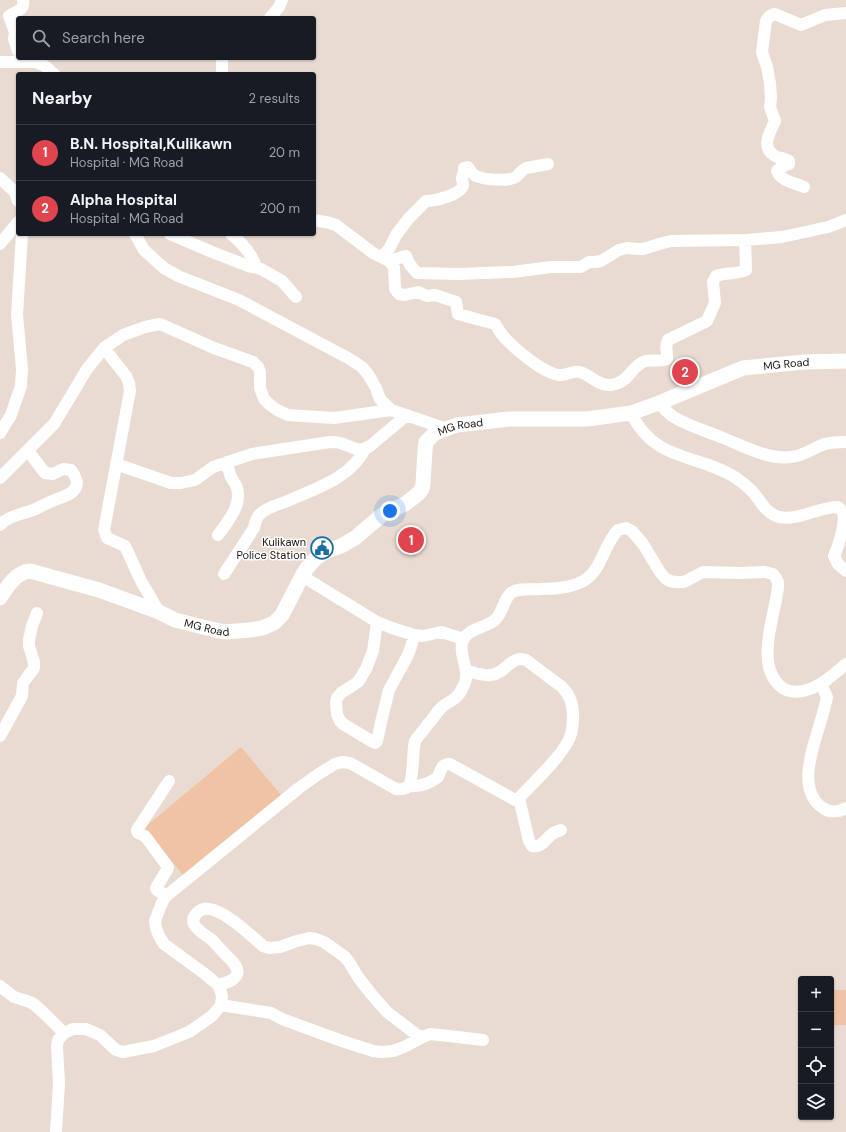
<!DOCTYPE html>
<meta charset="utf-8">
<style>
body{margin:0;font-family:"DM Sans",sans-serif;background:#20242c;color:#f1f3f6}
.controls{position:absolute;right:12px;bottom:12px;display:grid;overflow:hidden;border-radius:4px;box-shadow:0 1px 3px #0004}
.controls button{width:36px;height:36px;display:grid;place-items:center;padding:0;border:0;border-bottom:1px solid #363941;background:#171b24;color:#f1f3f6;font:20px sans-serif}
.you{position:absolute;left:390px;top:511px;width:14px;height:14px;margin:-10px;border:3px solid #fff;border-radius:50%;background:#1a73e8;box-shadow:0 0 0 6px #1a73e833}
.badge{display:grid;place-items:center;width:26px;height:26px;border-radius:50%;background:#186e9e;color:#fff;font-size:13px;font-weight:700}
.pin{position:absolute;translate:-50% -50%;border:2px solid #fff;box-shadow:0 1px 4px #0006}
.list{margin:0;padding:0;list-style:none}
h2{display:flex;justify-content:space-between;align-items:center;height:52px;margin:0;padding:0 16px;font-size:17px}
h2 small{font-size:13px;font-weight:400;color:#9ea1a6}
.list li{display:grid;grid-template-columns:26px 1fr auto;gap:12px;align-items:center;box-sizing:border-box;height:56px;padding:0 16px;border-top:1px solid #363941}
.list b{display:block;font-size:15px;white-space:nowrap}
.list p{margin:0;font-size:13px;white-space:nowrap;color:#9ea1a6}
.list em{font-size:13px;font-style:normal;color:#9ea1a6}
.icon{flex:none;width:22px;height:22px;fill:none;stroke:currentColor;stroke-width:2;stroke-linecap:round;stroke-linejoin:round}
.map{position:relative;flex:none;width:846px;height:1132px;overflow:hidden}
.search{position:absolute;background:#171b24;box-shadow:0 1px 3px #0004;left:16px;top:16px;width:300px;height:44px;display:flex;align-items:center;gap:10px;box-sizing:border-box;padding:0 14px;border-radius:4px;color:#9ea1a6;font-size:15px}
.panel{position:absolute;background:#171b24;box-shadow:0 1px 3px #0004;left:16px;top:72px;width:300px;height:164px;border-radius:4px}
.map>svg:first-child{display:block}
</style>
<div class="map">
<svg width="846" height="1132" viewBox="0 0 846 1132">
<rect width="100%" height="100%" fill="#e9dbd1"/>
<path fill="#efc3a4" d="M241,747L281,795L184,876L144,828Z
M831,990H846V1025H831Z"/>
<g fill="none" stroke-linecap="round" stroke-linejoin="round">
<path stroke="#fff" stroke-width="12" d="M270,18L279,7L282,0
M18,51L14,39L15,32L9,16C17,11 25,10 23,0
M222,58V74
M0,62H35L45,66L54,74
M0,178L15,192L18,201
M804,187C795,183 781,181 777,171C780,166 784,166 789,164V161C786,159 781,158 777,157C759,148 770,133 775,121L770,107L771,98L770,83L767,67L762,52L766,21C768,17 770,15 775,14L801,25L825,15L846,13
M314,220L330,223L336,225L373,253L389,261L406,256L410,265L417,273L458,274L513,272L551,267H581L589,262H595L601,261L619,250L627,248L638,249H643L663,243L671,241L745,240L782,237L828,227L846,220
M135,234L144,250L164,268L178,276L239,300L348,358L362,367L368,374L376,388L380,399L391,410L447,429
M170,234L212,252L248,266L261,269L282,281L296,297
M231,234C242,243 252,254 256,267L260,269
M0,244L18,222
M382,257L389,249L396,235L409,218L426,201C434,201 461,195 463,185C463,182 462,180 462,178C463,175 464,172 464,168L468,167C470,170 473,175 476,176C484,180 506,181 514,178C519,176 521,170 526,168L548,164
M389,261L394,267L395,289L399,294L405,295L418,292L427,296L435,295L456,302L458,314L495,324C498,328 500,333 504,337C515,349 543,373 559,375C566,376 573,370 580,372C591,375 598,386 611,385C630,382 629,369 643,362C651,358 659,363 667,359C668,351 664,348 668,340L707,321L715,303L713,282L716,276C725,272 736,275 746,270L745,240
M104,348L126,376L129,383L130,391L104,530L107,538L125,546L141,581L159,612
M659,403C663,408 667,412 672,416C688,426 706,431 723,438C744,446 768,460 791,457C805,456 812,448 825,444C832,442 839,442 846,442
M631,413C648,448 672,453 706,464C717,468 727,472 736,478C742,482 748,487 753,492C760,501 767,514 779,517C799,521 818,507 838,507C840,508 842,511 843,512C846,522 839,545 834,556L838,564L846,571
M0,433L11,415L21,386L22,369L17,315L22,234
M116,464L171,483H181L195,480L213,467L252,454L330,442C335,442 339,442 343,444C355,448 358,453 370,446L407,415
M0,478L54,424L87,369L104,348L123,335L145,327L160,324L214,348L253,362L258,367L260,372V388L264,399L269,404L277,410L288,415L334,418L391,410
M0,525C9,516 19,515 30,511C37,509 43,505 50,502C58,498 72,496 76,487C79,481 74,474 71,470L63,469L53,474L45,473L28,451
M218,535C228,521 242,506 237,488C236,484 233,481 231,477C229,472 228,467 227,462
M224,574L254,528C255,522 256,518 260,514C266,508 277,505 285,502C314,489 350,479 365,449
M302,576L377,622L392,628L414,635L423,636L441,632L464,639
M377,622L373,651L366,669L358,682L341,693L337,698L336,702L337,714L340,721L343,724L373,742L375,743L377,741L382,718L389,690L407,657L411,647L414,635
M821,684L827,697C825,707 822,717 819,727C812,750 797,791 823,808C830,813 839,812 846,808
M0,736L22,696L23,683L34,668V662L29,646V640L32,626L37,613
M408,786C420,787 429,784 438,777C441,770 441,764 450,764L515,800L519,798L522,795C535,781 567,751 571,734C573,728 573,721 573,715C573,704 570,695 562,687L526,660C512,654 505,674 491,675C483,676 474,673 466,670
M519,798L529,841L532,846C542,848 545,839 552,834C555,832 558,831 561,830
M165,897L162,893L157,890L156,888L167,870L168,867L145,836L138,833L137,830L169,781
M218,985C223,984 227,983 232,980C245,971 232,961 224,953C220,949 216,944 212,940C206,935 197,931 194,924C192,920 194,916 197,913C212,896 251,936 263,946L269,948L280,947L297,941L309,938L316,939L324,942L345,957L349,962L358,977L372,995L387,1012L417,1035L423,1037L430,1034L449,1036L483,1040
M0,986L14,997L30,1002L35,1005L49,1018L64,1033
M221,1005L271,1013L282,1019L342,1041L373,1051L382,1052L393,1051L404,1047L423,1037
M56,1132L59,1083L57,1046L58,1040L64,1033L73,1029H86L100,1035L116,1050L123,1052L154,1046L189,1032L212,1016L221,1005L222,997L221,992L218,985L205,974L164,944L159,936L156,928L155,921L161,905L165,897L299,788L317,775L335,764L342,762L350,763L396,789C402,790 408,789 410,783C413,776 413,755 414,747L415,741C419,735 424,730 428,724C433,719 436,713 441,708C445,704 450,702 454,699C458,696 461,692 463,687C472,671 459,659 462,643C465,628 488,628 496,619C503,612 503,600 511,593C519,587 531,590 541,589C555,589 573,588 585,580C602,569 604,544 618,530L626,528L632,531L643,544L660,572L665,578L670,581L676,582H684L703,572L739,573L765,572L773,574L776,578L778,582V587C776,606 769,625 768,645C765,672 778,701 810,689C824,684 835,673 846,664"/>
<path stroke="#fff" stroke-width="15" id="s1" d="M0,598C7,587 16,572 30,571L99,590L159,612L175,620L203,627L224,632L250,630L262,628L274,623L282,615L302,576L307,568L316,558L327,551L341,546L355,538L382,515L405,504L418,494L422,489L423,484L425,450L426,442L435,433L457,425L509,419H587L631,413L659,403L743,368L804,362L846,361"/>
</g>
<defs>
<g id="civic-ring" transform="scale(1.15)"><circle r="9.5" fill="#fff" stroke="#186e9e" stroke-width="1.5"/><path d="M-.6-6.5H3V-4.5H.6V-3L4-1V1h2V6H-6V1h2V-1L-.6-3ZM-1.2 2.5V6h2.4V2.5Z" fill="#186e9e"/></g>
</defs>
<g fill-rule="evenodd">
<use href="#civic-ring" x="322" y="548"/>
</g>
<g text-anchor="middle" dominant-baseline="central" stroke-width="3" stroke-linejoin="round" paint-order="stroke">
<g font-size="11" fill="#1b1612" stroke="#fff">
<text stroke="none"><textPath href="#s1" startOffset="925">MG Road</textPath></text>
<text stroke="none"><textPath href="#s1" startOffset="589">MG Road</textPath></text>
<text stroke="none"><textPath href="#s1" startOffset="228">MG Road</textPath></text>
</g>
<g font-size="11" fill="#1b1612" stroke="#fff" text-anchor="end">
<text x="306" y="542">Kulikawn<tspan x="306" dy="13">Police Station</tspan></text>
</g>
</g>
</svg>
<div class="controls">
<button>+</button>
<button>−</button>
<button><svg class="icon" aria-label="locate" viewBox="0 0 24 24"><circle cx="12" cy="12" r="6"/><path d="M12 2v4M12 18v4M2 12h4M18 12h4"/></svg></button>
<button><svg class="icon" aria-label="layers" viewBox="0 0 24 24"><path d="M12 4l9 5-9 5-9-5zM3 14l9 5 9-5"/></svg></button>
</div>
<div class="you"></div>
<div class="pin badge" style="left:411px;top:540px;background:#e0444e">1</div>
<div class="pin badge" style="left:685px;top:372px;background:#e0444e">2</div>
<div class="search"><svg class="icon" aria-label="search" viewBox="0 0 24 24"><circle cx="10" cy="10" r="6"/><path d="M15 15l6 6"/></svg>Search here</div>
<section class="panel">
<h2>Nearby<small>2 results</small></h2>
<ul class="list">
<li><span class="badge" style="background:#e0444e">1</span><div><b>B.N. Hospital,Kulikawn</b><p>Hospital · MG Road</p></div><em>20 m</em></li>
<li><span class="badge" style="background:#e0444e">2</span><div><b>Alpha Hospital</b><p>Hospital · MG Road</p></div><em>200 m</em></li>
</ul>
</section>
</div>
